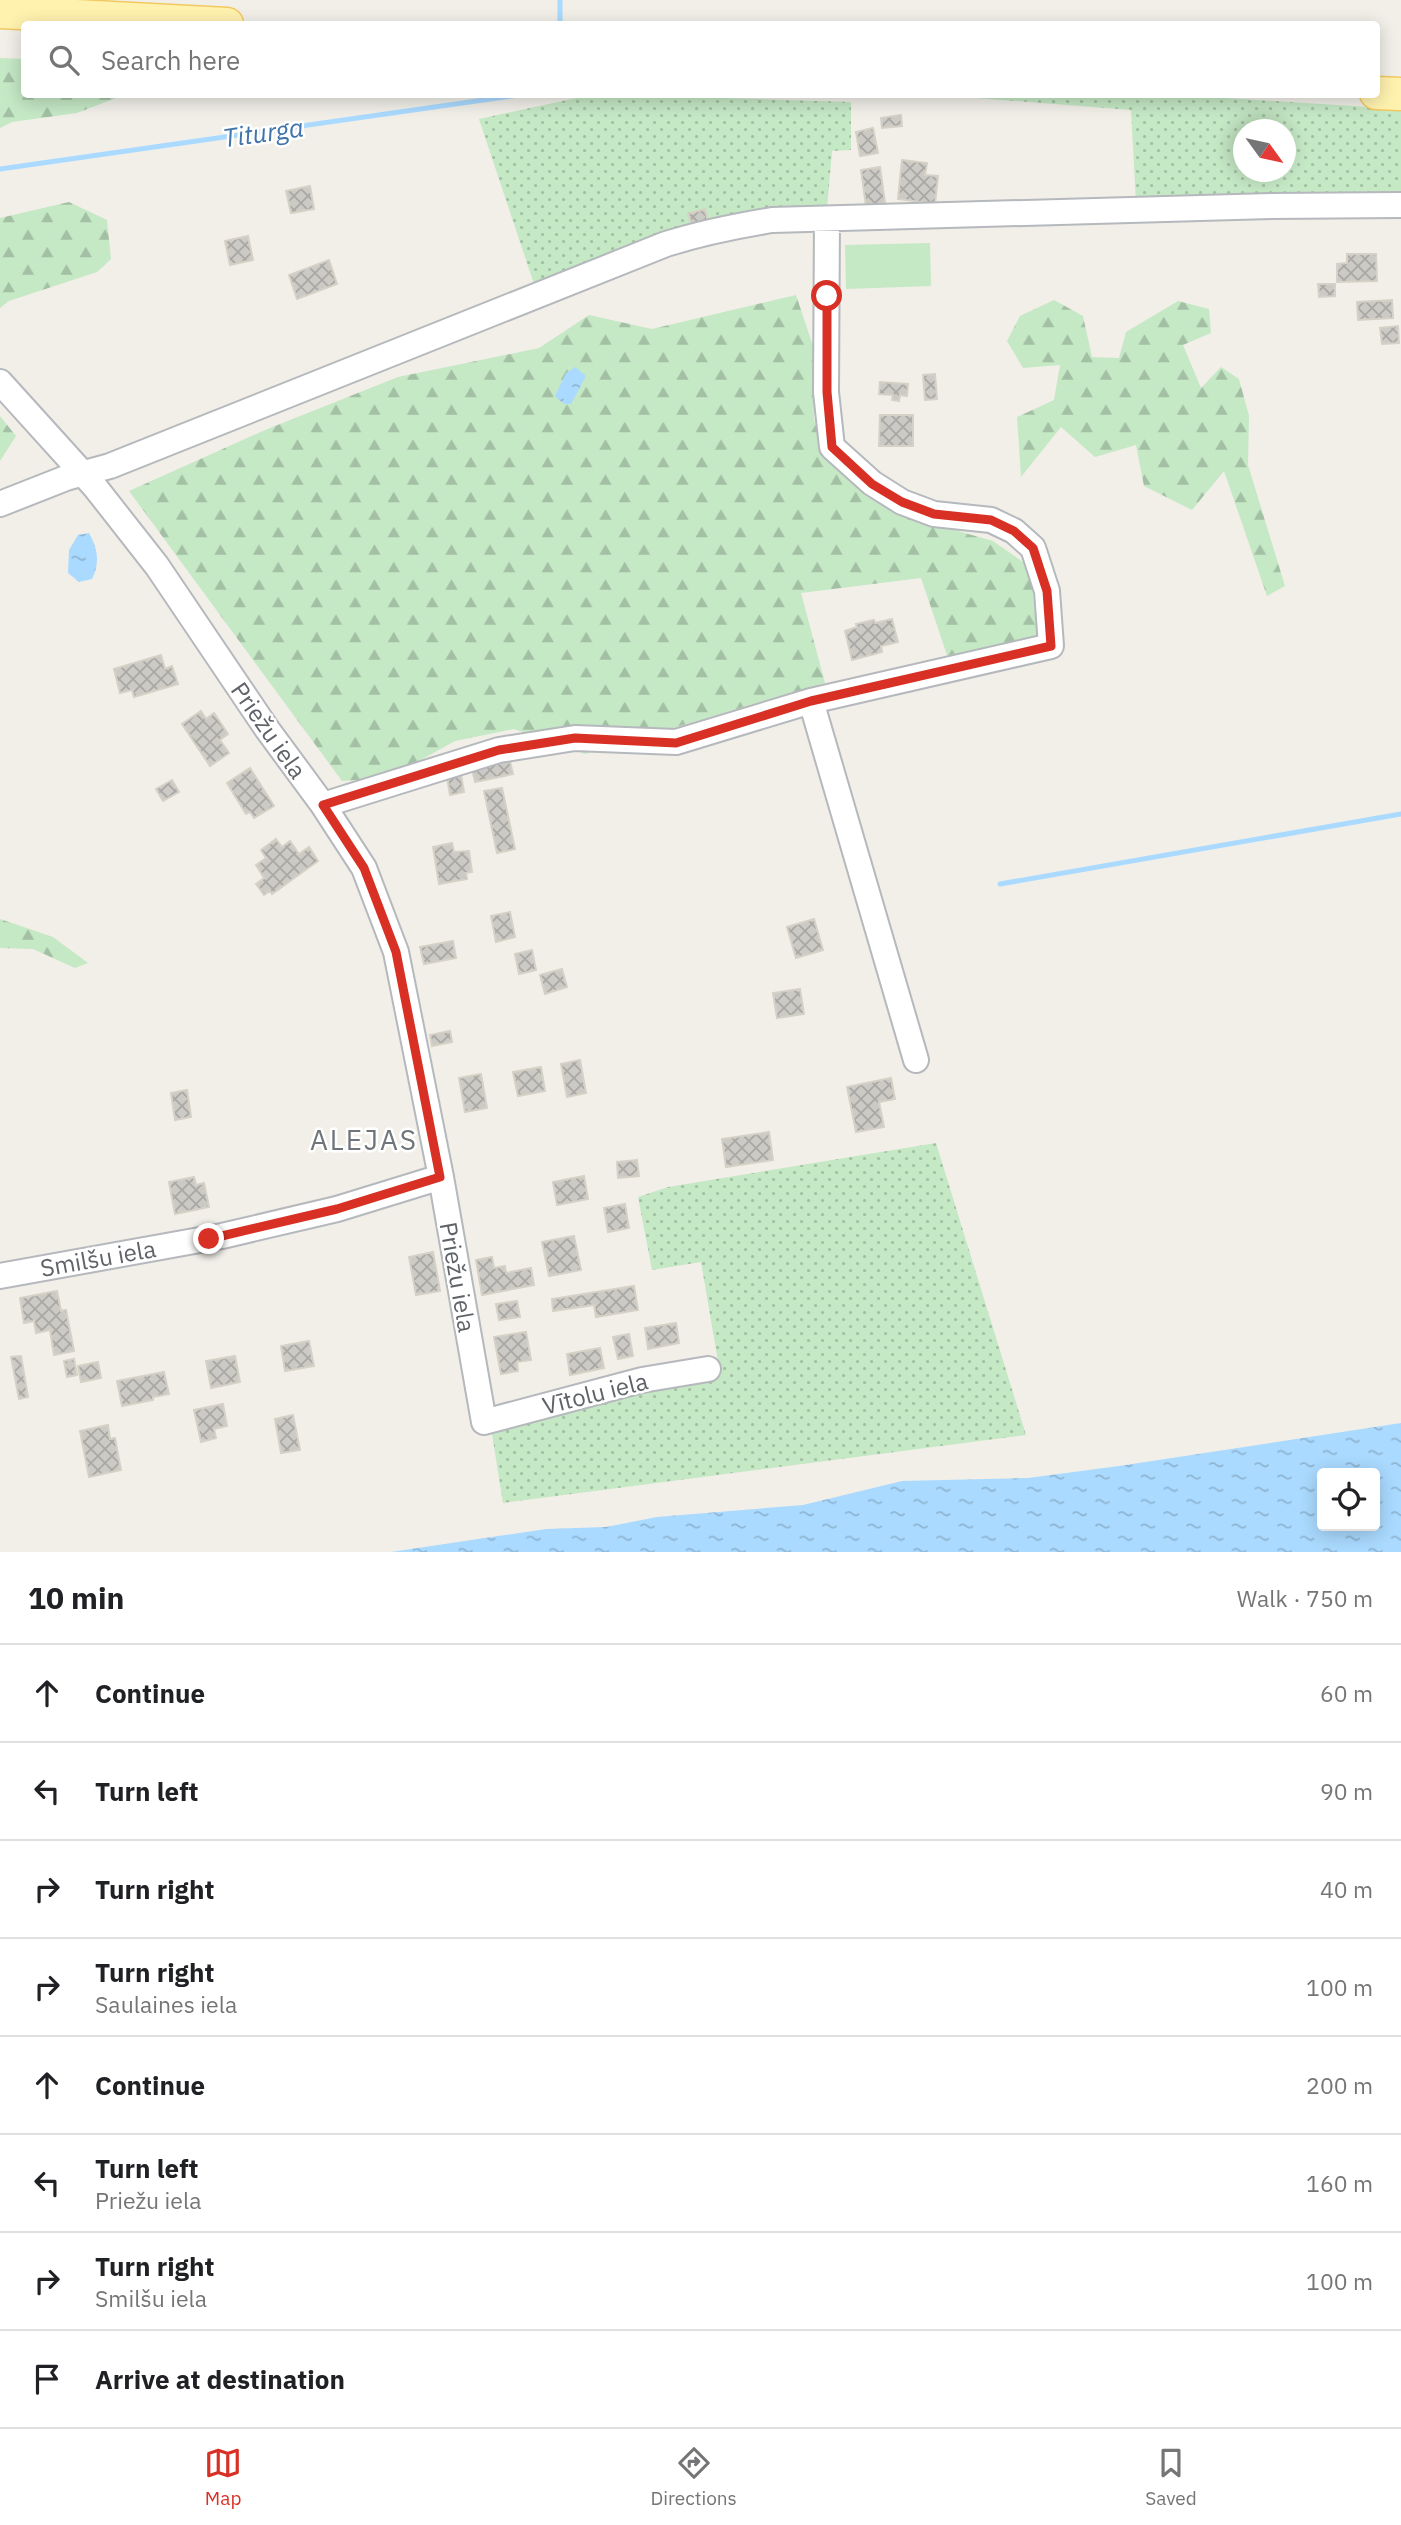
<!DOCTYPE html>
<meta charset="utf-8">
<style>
body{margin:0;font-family:"IBM Plex Sans",sans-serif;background:#f2f2f2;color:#202124}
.controls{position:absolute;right:21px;bottom:21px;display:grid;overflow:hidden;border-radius:7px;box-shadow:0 4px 18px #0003}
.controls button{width:63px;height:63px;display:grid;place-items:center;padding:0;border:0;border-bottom:2px solid #e0e0e0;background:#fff;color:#202124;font:35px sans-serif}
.compass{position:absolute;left:1233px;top:119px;width:63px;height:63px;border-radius:50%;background:#fff;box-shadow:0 4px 18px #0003;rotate:123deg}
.stop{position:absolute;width:21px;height:21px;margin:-16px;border:5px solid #d93025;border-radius:50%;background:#fff}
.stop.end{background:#d93025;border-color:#fff;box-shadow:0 2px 7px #0008}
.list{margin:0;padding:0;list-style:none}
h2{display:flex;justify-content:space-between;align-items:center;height:91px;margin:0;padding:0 28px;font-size:30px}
h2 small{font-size:23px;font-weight:400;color:#757577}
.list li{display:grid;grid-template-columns:46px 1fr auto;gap:21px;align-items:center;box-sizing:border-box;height:98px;padding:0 28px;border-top:2px solid #e0e0e0}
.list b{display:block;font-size:26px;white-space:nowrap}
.list p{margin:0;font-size:23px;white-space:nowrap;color:#757577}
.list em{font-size:23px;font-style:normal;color:#757577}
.icon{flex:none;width:38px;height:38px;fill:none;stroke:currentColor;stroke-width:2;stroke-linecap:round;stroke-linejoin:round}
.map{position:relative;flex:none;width:1401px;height:1552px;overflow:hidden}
.search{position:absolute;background:#fff;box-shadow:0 4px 18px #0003;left:21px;right:21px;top:21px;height:77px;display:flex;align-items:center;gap:18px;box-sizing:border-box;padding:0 24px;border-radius:7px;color:#757577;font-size:26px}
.sheet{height:875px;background:#fff}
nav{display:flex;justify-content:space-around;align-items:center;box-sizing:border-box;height:98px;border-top:2px solid #e0e0e0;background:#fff;font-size:19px;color:#757577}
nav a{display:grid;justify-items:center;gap:4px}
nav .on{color:#d93025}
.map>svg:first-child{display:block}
</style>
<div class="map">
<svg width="1401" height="1552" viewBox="0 0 1401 1552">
<defs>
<pattern id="grass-dots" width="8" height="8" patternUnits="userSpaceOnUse" patternTransform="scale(1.75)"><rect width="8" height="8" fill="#c5e8c5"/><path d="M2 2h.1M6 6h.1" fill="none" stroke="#a3c0a4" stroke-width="1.8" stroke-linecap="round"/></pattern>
<pattern id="forest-firs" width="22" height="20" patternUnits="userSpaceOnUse" patternTransform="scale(1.75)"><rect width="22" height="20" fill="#c5e8c5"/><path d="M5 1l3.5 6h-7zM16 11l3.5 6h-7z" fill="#a3c0a4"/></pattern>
<pattern id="water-ripples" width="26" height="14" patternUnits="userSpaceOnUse" patternTransform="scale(1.75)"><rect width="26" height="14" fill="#aadaff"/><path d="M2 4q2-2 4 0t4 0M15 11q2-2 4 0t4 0" fill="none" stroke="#8eb4d2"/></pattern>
<pattern id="building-cross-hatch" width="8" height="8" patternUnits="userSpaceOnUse" patternTransform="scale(1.75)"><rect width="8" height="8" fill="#cccac5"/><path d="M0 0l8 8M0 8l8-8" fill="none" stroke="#a9a8a4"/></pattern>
</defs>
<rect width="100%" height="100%" fill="#f1efe8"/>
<path fill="url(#grass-dots)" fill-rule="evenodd" d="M595,94L851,102V150L832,151L827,209L535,287L479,119Z
M937,95H1177L1401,109V197L1136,203L1131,110ZM1244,130H1286V172H1244Z
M936,1143L1026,1435L503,1503L491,1428L631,1391L720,1373L701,1262L652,1270L638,1197L668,1187Z"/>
<path fill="url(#forest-firs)" d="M0,58L24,59V94H116V98L77,113L12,122L0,128Z
M69,202L107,220L111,259L97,272L9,301L0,308V218Z
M796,295L813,346L814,419L824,458L861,491L905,516L993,541L1030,567L1038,642L948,658L921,578L801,593L825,683L585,754L514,729L455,741L388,778L342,781L129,491L265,430L398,377L539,348L589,315L652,329Z
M1054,300L1083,316L1092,357L1119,358L1126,332L1178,301L1209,309L1211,333L1183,345L1201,388L1221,367L1239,379L1249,416L1248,465L1285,586L1267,596L1224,471L1192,510L1144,486L1136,445L1095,457L1061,427L1021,477L1017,417L1054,400L1060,365L1023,368L1007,341L1020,316Z
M0,416L16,436L0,461Z
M0,919L53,937L88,963L75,968L33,949L0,948Z"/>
<path fill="#c5e8c5" d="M930,243L931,286L846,289L845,245Z"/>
<path fill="url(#water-ripples)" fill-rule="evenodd" d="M575,367L586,376L571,404H564L555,396L566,373Z
M89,533C98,549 100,563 92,579L79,582L68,573L69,550L78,535Z
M1401,1423V1552H391L546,1529L606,1527L657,1517L803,1505L902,1481L1028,1478L1119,1466ZM1375,1473V1526H1322V1473Z"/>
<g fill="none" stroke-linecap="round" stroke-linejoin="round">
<path stroke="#aadaff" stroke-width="5" d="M560,20V0
M0,169L526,94
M1000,884L1401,814"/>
</g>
<path fill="url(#building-cross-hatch)" stroke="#d6d1c6" stroke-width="2" d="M901,115L902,126L882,128L881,118Z
M873,128L878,153L860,156L856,132Z
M902,160L927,163L925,175L938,176L935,204L898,199Z
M880,167L885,203L866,206L861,170Z
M310,186L314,209L291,213L286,191Z
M705,209L708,221L692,226L688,214Z
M248,236L253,260L230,265L225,241Z
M1347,254H1376L1377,281L1337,282V264L1347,263Z
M329,260L337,284L297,299L289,275Z
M1318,284H1335V296L1319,297Z
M1392,300L1393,318L1358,320L1357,302Z
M1398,326L1399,343L1382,344L1380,328Z
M935,374L937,399L925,400L923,375Z
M880,382L908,384L907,396L900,395L899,401L892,400L893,395L879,394Z
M880,415H913V446H879Z
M892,619L898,642L881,646L882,652L852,660L845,631L857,627L856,624L874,620L875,623Z
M161,655L165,669L172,666L178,684L134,697L132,690L120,693L114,669Z
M201,711L206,719L214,713L228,734L220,740L229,753L210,766L182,724Z
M510,761L513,774L475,782L472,769Z
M250,768L274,806L254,818L250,812L246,814L227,783Z
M461,775L464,792L450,795L447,777Z
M172,780L179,792L163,801L156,789Z
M502,788L515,849L497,853L484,791Z
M276,839L282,847L290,841L299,854L309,847L318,861L272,894L270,891L264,895L256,884L264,878L256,865L266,858L261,850Z
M452,843L454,852L469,851L472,872L466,873L467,879L439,884L433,847Z
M510,912L515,937L496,942L491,916Z
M814,919L823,950L796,958L787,927Z
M453,941L456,958L424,964L420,947Z
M532,950L536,970L519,974L515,954Z
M562,969L567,987L545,994L540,975Z
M800,989L804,1014L777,1018L773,993Z
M450,1031L452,1042L432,1046L430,1035Z
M580,1060L586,1093L567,1097L561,1064Z
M541,1067L545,1091L518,1096L513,1072Z
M481,1074L487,1108L465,1112L459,1078Z
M891,1078L895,1099L879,1102L884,1127L856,1132L847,1087Z
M187,1090L191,1117L175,1120L171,1093Z
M769,1132L773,1160L726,1167L722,1139Z
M637,1160L639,1176L618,1178L617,1162Z
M584,1176L588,1199L557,1205L553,1182Z
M194,1177L196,1185L204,1183L209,1207L175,1214L169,1182Z
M625,1204L629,1228L608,1232L604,1208Z
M574,1236L581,1270L549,1276L542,1242Z
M433,1252L440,1291L416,1295L409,1257Z
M492,1257L494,1268L505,1266L506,1273L531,1268L534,1285L482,1295L476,1260Z
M634,1286L638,1310L596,1317L594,1305L553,1311L552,1299Z
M57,1291L61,1311L66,1310L74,1351L54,1355L50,1330L36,1333L34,1321L24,1323L20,1298Z
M517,1301L520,1317L499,1320L496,1304Z
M676,1323L679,1343L648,1349L645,1328Z
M526,1332L531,1360L517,1362L518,1371L501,1374L494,1337Z
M629,1334L633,1356L618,1359L613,1337Z
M309,1341L314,1366L285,1371L281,1346Z
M600,1348L604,1368L570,1375L567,1354Z
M21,1356L28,1397L19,1399L11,1357Z
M235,1356L240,1382L211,1388L206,1361Z
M74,1359L77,1375L67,1377L64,1361Z
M98,1362L101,1378L81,1382L78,1366Z
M164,1372L169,1394L153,1397V1400L122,1406L117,1381Z
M223,1404L227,1426L214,1429L216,1438L201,1442L194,1410Z
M293,1415L300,1450L281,1453L275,1419Z
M108,1425L110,1439L115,1438L121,1470L89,1477L80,1431Z"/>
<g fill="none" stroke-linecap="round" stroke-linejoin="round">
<g stroke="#b5b8bc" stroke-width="28">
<path id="minor" d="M0,382L95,487L157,566L267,729L323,805L364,868L396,952L441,1177L484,1422L642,1380L708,1369
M0,504L66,478L110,466L666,244C701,233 735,226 772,220L1271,206L1401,205
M811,701L916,1060
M323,805L499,750L575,738L676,742L811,701L1051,646L1047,591L1033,548L1014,531L991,520L934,514L902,502L872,483L832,447L826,392L827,219
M0,1276L222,1236L337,1209L441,1177"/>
</g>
<g stroke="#f2c960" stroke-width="35">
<path id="major" d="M0,12L227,24
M1376,93L1401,94"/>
</g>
<use href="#minor" stroke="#fff" stroke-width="24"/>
<use href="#major" stroke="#fff2af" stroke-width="32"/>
</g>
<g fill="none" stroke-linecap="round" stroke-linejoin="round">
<path stroke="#d93025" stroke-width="9" d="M209,1239L337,1209L440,1177L396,952L364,868L323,805L499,750L575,738L676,743L811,701L1051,646L1047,591L1033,548L1014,531L991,520L934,514L902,502L872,484L832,447L827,392V296"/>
</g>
<g text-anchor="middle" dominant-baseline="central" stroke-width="5" stroke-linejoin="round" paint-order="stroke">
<g font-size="24" fill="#5f6368" stroke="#fff">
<text transform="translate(269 730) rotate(55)">Priežu iela</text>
<text transform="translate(98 1258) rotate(-10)">Smilšu iela</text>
<text transform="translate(458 1277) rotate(80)">Priežu iela</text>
<text transform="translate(595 1393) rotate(-14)">Vītolu iela</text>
</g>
<g font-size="26" font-style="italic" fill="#4174aa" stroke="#fff">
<text transform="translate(263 132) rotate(-8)">Titurga</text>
</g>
<g font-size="28" letter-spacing="2" fill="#70757a" stroke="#fff">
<text x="364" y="1139">ALEJAS</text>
</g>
</g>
</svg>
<div class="controls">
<button><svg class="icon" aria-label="locate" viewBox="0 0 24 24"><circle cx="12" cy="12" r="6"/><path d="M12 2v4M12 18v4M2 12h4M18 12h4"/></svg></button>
</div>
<svg class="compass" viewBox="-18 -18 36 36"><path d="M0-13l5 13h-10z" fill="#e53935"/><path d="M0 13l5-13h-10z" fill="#757577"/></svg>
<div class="stop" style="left:827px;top:296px"></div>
<div class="stop end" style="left:209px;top:1239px"></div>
<div class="search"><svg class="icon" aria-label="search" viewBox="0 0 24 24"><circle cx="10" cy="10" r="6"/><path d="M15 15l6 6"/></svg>Search here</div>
</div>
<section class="sheet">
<h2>10 min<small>Walk · 750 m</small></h2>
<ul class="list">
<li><svg class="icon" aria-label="ahead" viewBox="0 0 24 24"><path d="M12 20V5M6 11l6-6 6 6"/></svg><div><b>Continue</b></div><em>60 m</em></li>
<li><svg class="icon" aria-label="left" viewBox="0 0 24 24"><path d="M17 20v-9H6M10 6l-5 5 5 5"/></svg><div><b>Turn left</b></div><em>90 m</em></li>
<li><svg class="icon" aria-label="right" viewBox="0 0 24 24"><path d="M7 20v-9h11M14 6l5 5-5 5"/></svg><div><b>Turn right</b></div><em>40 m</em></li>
<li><svg class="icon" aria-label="right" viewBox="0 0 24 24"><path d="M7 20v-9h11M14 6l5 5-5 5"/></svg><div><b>Turn right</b><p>Saulaines iela</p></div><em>100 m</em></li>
<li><svg class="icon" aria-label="ahead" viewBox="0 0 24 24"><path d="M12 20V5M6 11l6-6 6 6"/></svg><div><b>Continue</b></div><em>200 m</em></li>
<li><svg class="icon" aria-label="left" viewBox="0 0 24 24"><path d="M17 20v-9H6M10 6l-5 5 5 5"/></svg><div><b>Turn left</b><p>Priežu iela</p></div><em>160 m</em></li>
<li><svg class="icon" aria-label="right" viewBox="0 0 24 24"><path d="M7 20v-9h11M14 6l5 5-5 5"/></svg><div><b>Turn right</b><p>Smilšu iela</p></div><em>100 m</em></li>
<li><svg class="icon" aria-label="arrive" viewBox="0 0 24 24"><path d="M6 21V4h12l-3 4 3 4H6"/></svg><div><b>Arrive at destination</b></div></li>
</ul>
</section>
<nav>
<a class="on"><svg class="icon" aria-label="map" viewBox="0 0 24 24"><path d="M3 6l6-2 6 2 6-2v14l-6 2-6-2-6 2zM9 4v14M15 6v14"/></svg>Map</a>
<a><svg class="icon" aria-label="directions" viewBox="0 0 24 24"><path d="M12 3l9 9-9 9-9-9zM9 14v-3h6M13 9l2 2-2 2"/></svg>Directions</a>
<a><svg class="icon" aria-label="saved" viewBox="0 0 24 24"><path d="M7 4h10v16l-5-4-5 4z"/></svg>Saved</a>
</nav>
